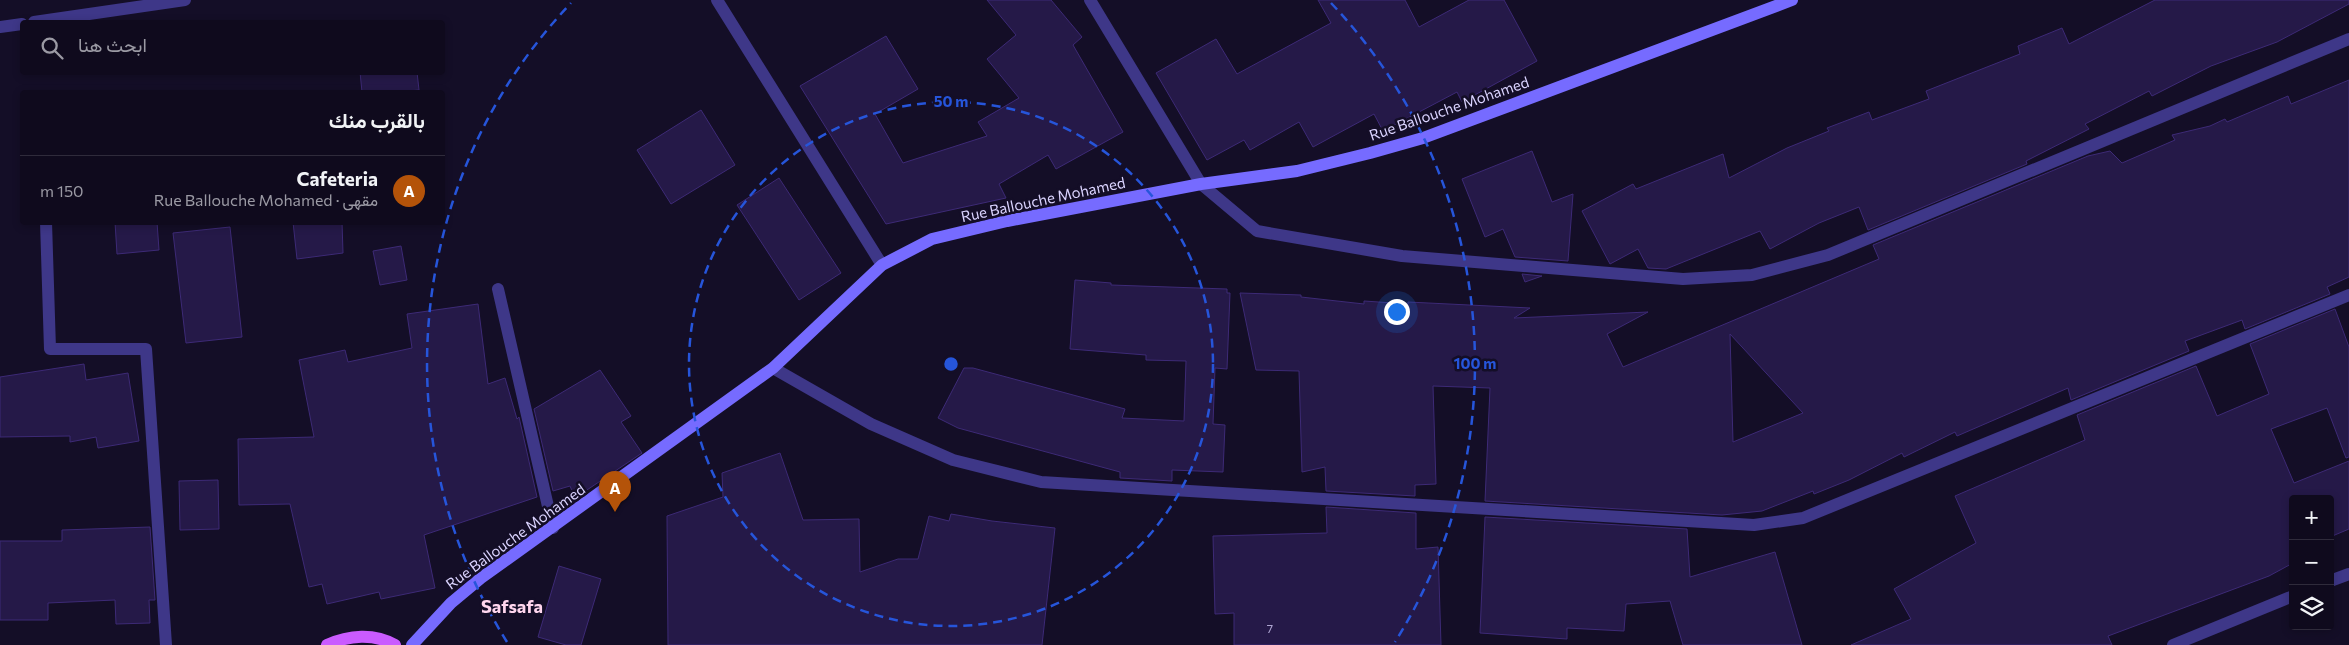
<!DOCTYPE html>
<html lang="ar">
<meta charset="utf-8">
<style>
body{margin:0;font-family:Commissioner,Vazirmatn,sans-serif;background:#1d182a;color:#f1f3f6;direction:rtl}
.controls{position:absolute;right:15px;bottom:15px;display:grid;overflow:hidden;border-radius:5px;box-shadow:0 2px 8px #0003}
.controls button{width:45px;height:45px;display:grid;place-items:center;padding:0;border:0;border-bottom:1px solid #2f2b3b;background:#0f0a1d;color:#f1f3f6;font:25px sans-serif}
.you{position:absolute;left:1396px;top:311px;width:18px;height:18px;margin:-12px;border:4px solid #fff;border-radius:50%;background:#1a73e8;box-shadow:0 0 0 8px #1a73e833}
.badge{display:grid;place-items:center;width:32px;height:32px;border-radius:50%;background:#b45309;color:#fff;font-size:16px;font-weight:700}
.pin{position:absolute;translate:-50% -41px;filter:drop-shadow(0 1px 2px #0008)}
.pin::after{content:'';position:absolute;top:26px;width:18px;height:15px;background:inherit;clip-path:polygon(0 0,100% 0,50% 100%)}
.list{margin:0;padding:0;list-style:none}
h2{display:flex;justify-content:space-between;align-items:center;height:65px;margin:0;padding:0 20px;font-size:21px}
h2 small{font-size:16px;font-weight:400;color:#9b9aa4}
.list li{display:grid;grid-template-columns:32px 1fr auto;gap:15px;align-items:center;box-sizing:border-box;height:70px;padding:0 20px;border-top:1px solid #2f2b3b}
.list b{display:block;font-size:19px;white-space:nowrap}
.list p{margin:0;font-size:16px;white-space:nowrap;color:#9b9aa4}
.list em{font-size:16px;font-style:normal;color:#9b9aa4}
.icon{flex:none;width:28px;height:28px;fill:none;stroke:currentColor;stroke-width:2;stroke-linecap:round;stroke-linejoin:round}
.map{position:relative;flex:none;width:2349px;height:645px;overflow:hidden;direction:ltr}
.search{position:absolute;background:#0f0a1d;box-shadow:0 2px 8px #0003;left:20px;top:20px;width:425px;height:55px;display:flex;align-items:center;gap:12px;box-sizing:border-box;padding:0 18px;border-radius:5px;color:#9b9aa4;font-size:19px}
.panel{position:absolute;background:#0f0a1d;box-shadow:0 2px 8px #0003;left:20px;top:90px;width:425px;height:135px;border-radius:5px;direction:rtl}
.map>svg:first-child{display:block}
</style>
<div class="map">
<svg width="2349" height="645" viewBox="0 0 2349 645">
<rect width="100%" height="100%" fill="#140e27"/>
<path fill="#251948" stroke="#3d2a76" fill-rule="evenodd" d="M987,0H1051L1082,37L1073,45L1123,132L1056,169L1048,155L999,184L1006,198L886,224L800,86L886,36L918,89L875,114L903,163L987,136L978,122L1019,98L987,59L1016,35Z
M1318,0H1405L1419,27L1469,0H1504L1537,61L1462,102L1457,92L1383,131L1374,114L1313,147L1299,122L1250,150L1244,140L1207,160L1156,73L1216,39L1237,74L1331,23Z
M2155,0H2349V4L2277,42L2211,66L2152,96L2149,91L2085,124L2089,129L2026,161L2027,164L1868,230L1859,207L1819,223L1770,249L1760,231L1666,269L1648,268L1638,249L1610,264L1582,211L1633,184L1636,189L1723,154L1729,178L1787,148L1829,131L1827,128L1869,112L1872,120L1929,99L1926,91L2020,54L2018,46L2062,28L2069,44Z
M360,72H417L419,90L398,92H362Z
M2349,80V277L2327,287L2330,294L2245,329L2242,320L2185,341L2189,351L2071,400L2068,388L1957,436L1955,432L1904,457L1902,453L1849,480L1814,494L1813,491L1762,511L1722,515L1485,501L1490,388L1433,386L1436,484L1415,485V496L1326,491L1325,467L1302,472L1299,371L1256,370L1240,293L1301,295V297L1364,304V301L1408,304V302L1530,308L1514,318L1648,312L1607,334L1623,367L1879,259L1873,245L2088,156L2110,151L2122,163L2175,140L2172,135L2210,126L2225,119L2227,122L2288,96L2291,104ZM1730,334L1803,413L1733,442Z
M701,110L735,165L671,204L637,150Z
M1532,151L1552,202L1573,194L1568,261L1515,257L1503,229L1485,237L1462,179Z
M779,178L841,273L799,300L737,205Z
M115,222H157L159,250L117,254Z
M293,222H342L343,253L297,259Z
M230,227L242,337L186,343L173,233Z
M401,246L407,280L380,285L373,251Z
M1522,274L1542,276L1525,282Z
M1075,280L1111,283V285L1227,289V293H1230L1227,369L1215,368L1213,424L1225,425L1223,472L1172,470V481L1120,478V472L958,428L938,418L964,368H973L1125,409L1122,418L1184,421L1186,361L1146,360V355L1070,349Z
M478,304L488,384L505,378L517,419L519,417L537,497L424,535L435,588L381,599L379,592L327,604L322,584L309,587L290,504L239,505L238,439L314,437L299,360L345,350L348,362L412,348L407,314Z
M2335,309L2349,347V457L2346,458L2327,408L2271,429L2294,483L2349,461V529L2330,537V499H2293V563L2269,576L2108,636L2112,645H1851L1911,619L1894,589L1976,543L1955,496L2085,440L2077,415L2196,366L2217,416L2269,394L2250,344Z
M84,364L86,380L128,373L139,441L98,448L96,437L70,442V436L0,437V377Z
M600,370L631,416L621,422L642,453L575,498L570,486L553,491L534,409Z
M780,453L803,520L859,519L860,572L898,559H918L929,516L949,521L951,514L992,521L1055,528L1042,645H668L667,516L723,497L722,473Z
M218,480L219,529L180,530L179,481Z
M1326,507L1416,513V549L1438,547L1441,645H1234V613L1215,614L1213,536L1327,533Z
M1485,517L1687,529L1690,577L1775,552L1802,645H1683L1670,601L1626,604L1624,631L1567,628V639L1480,633Z
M150,527L155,600H149L150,623L116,624L115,600L48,603V620H0V541H62V530Z
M559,566L601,579L581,645H566L538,637Z"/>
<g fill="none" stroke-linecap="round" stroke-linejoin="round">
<path stroke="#3e3788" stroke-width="12" d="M498,289L553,528"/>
<path stroke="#3e3788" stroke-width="12" d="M717,0L882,265
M1090,0L1201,184L1257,231L1402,256L1683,279L1752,275L1828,255L2349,39
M34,22L185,0
M0,27L22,24
M46,222L50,349H146L166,645
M773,368L871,424L953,460L1041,482L1754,525L1803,518L2349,295
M2330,581L2349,574
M2173,645L2293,596"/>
<path stroke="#766bff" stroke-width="12" d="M412,645L451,603L481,578L773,368L882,265L932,239L1007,221L1201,184L1297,171L1370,153L1423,138L1792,0"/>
<path stroke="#ca5bff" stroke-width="12" d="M327,645C349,635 374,633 395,645"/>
</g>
<g fill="none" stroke="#2655da" stroke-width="2.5" stroke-dasharray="9 6">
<circle cx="951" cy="364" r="262"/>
<path d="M507 642A524 524 0 0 1 571 3M1331 3A524 524 0 0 1 1395 642"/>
</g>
<g text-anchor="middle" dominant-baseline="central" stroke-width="5" stroke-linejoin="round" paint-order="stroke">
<g font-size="12" fill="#aea5d1">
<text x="1270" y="628">7</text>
</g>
<g font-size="15" fill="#dbd4ff" stroke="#140e27">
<text transform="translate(1449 108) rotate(-19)">Rue Ballouche Mohamed</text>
<text transform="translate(1043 199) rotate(-12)">Rue Ballouche Mohamed</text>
<text transform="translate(515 536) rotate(-36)">Rue Ballouche Mohamed</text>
</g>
<g font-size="18" font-weight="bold" fill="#ffd6ee" stroke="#140e27">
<text x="512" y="606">Safsafa</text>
</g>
</g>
<circle cx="951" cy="364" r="8" fill="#2655da" stroke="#140e27" stroke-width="2.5"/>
<g font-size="15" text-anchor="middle" font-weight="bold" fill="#2655da" stroke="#140e27" stroke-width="5" stroke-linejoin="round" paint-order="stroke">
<text x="951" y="107">50 m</text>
<text x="1475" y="369">100 m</text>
</g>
</svg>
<div class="controls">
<button>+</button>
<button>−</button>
<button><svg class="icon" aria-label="layers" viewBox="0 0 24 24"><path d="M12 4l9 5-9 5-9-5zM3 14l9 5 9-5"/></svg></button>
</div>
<div class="you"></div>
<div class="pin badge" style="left:615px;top:512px">A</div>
<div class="search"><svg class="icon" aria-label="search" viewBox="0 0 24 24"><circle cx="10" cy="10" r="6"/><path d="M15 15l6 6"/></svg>ابحث هنا</div>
<section class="panel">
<h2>بالقرب منك<small></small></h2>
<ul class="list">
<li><span class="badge">A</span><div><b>Cafeteria</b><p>مقهى · Rue Ballouche Mohamed</p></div><em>150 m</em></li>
</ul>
</section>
</div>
